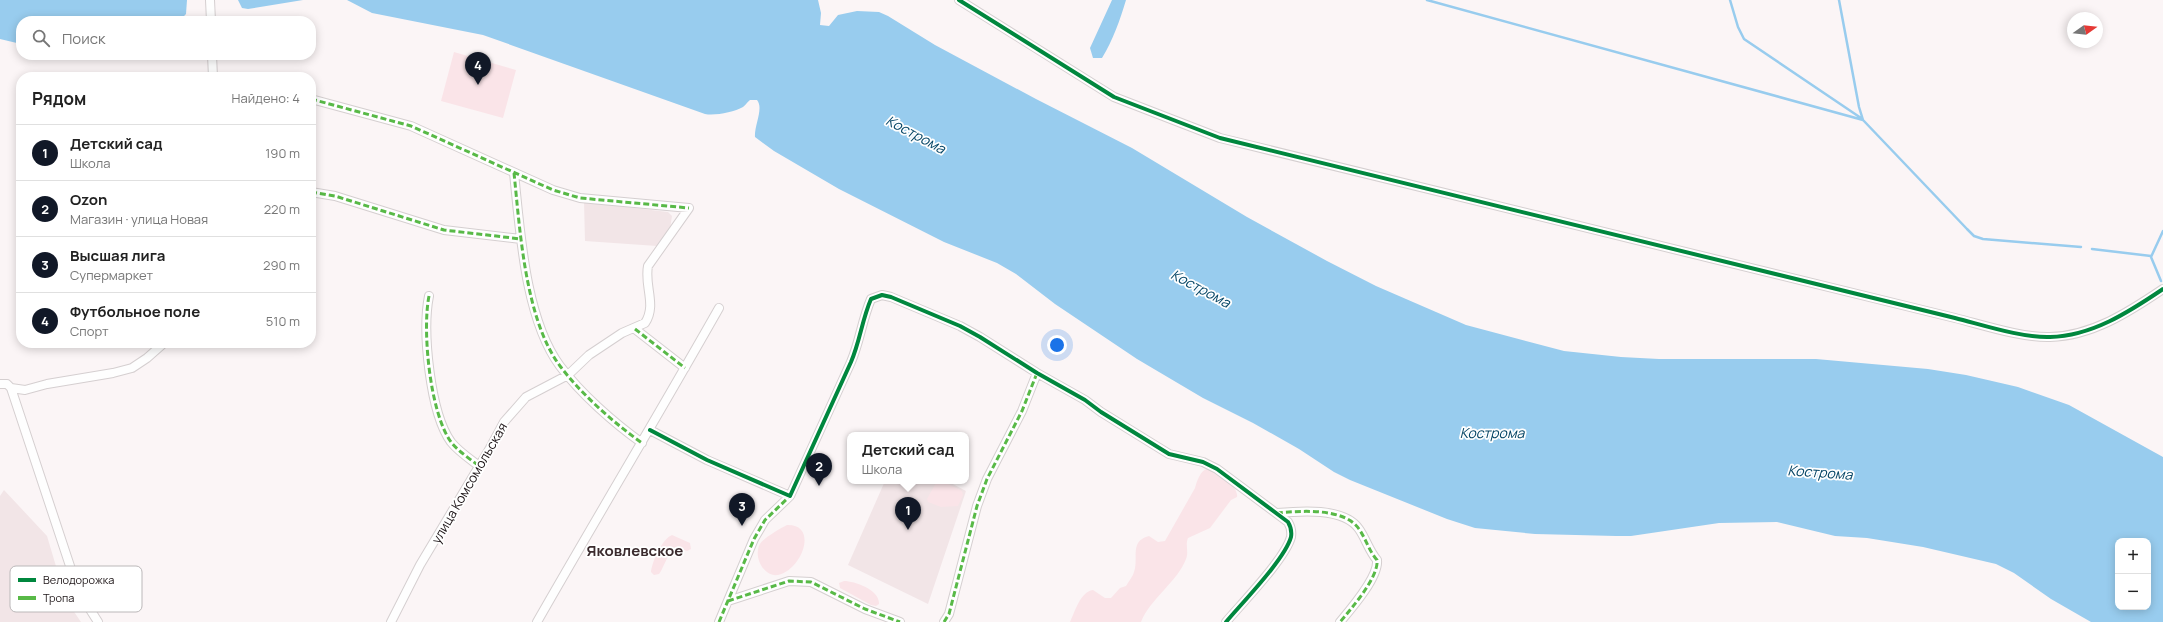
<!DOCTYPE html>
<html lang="ru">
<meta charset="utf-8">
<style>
body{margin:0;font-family:Manrope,sans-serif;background:#f2f2f2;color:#222}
.controls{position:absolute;right:12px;bottom:12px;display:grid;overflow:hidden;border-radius:8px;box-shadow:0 2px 10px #0003}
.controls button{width:36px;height:36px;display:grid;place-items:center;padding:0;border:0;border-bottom:1px solid #e0e0e0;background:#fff;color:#222;font:20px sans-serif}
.compass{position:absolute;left:2067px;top:12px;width:36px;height:36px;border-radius:50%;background:#fff;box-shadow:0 2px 10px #0003;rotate:75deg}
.you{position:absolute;left:1057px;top:345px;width:14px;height:14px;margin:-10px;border:3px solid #fff;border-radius:50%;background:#1a73e8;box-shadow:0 0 0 6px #1a73e833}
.badge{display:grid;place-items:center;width:26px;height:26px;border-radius:50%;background:#111827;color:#fff;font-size:13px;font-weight:700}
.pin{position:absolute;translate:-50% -33px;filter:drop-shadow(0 1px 2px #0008)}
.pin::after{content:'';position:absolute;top:21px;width:14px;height:12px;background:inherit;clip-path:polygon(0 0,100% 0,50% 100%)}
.popup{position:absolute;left:847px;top:432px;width:122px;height:52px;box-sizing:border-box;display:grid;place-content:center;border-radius:8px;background:#fff;filter:drop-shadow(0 1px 3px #0005);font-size:13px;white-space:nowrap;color:#767676}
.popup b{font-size:15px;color:#222}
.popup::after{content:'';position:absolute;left:50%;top:100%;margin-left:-8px;border:8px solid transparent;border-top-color:#fff}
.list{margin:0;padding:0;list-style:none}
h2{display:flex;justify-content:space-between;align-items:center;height:52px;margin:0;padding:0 16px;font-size:17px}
h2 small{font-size:13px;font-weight:400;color:#767676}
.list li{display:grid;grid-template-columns:26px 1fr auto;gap:12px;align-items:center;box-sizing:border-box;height:56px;padding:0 16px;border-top:1px solid #e0e0e0}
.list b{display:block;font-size:15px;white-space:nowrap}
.list p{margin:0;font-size:13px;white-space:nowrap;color:#767676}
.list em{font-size:13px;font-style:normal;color:#767676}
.icon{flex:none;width:22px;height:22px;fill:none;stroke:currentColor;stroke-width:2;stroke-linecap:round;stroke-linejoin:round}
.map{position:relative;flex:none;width:2163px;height:622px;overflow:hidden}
.search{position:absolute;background:#fff;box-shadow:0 2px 10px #0003;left:16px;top:16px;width:300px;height:44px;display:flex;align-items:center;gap:10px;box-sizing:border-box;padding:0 14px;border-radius:16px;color:#767676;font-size:15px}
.panel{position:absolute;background:#fff;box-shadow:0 2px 10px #0003;left:16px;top:72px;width:300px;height:276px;border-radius:16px}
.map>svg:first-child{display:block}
</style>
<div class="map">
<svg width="2163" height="622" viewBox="0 0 2163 622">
<rect width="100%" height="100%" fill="#fbf5f6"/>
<path fill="#f2e5e7" d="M584,202L668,212L672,216L670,229L657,246L585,241Z
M885,481H947L966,491L928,604L848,565Z
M4,490L47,536L66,600L81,622H0V496Z"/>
<path fill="#fae4e8" d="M454,52L516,70L503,118L441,101Z
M1207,469C1217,472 1239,486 1237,497L1231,500L1210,528L1188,538C1185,545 1189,552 1186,559C1178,581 1150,599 1141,622H1070C1075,612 1080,592 1093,590L1105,598H1111L1120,588L1126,586C1129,581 1133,576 1134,572C1139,558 1129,541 1149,536L1158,542L1165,541L1195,488C1197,481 1200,471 1207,469Z
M937,481H942L962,491L963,495L958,506L941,507L928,502L927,499Z
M787,525C819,524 802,570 778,575C763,577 753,556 760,544C762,539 781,528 787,525Z
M672,535L690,543L691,549L687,551L676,547L672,548L661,571L659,574L654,575L651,572C652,562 662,539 672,535Z
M844,581C855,581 880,590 879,604L876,606L871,605L840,588L839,583Z"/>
<path fill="#98ccee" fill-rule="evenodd" d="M0,0H187L186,14L179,21H21V44L0,39Z
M238,0H303L248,9L242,8Z
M347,0H818L821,13L820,25L829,26L838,15L857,11L879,12L888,16L935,45L1036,99L1132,148L1247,217L1327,261L1376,286L1466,325L1564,351L1621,357L1659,359H1816L1928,369L1966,375L2018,387L2069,405L2163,457V622H2091L2051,599L2014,573L1996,564L1923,547L1867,538L1835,536L1777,522L1719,523L1631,536H1616L1535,534L1475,528L1447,519L1350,480L1334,472L1299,449L1253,423L1203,398L1137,359L1055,304L1016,274L997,263L944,242L839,189L774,151L755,137C754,126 764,108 757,100H750C747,102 746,105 743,107C734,112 715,116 705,114L483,35L372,13ZM2118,541H2148V607H2118Z
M1112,0H1126C1120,20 1113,40 1102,58H1093L1090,48Z"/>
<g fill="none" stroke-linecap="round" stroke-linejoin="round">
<path stroke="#98ccee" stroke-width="2.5" d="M1427,0L1863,120
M1730,0L1738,27L1744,39L1861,118
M1839,0L1859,107L1863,120L1967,229L1974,236L1983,239L2081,247
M2092,249L2151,256
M2161,281L2151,257L2163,231"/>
<g stroke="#d5cfd0" stroke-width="10">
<path id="minor" d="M210,0L211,21
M959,0L1114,97L1220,138L1955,318C1983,325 2022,338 2050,337C2092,336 2129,312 2163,289
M212,55L213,77
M311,99L411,126L553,190L580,198L689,208L648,266C644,286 657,305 645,323L622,333L589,355L568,375L526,397L504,422L490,448L420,565L391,622
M514,173C520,230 525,319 560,366C581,394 614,423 642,443
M311,192L335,196L444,230L521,239
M429,296C422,331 430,413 451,442C458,451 470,459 479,466
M635,329L685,368
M0,384H7L11,388L72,572L81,595L98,622
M11,388L25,390L47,384L113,373L132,368L147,358L164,343
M650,430L707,460L790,496L851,362C860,341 862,320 871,299L882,295L891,297L960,326L980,337L1037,373L1085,400L1101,412L1169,454L1203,462L1217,469L1288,522C1291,527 1292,531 1291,537C1285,559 1242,603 1226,622
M1277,513C1299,511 1344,507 1359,529C1366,539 1369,551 1377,560C1379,577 1351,609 1340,622
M728,601L789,581L811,582L865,609L900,622
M537,622C597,517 659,414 719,308
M719,622L754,539L765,520L790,496
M944,622L949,614L977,506L987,479L1022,411L1037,373"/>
</g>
<use href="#minor" stroke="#fefefe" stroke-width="8"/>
<path stroke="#58b947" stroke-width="3" stroke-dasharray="6 3" stroke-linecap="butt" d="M311,99L411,126L553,190L580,198L689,208
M514,173C520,230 525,319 560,366C581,394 614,423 642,443
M311,192L335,196L444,230L521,239
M429,296C422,331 430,413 451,442C458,451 470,459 479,466
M635,329L685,368
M1277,513C1299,511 1344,507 1359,529C1366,539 1369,551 1377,560C1379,577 1351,609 1340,622
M728,601L789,581L811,582L865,609L900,622
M719,622L754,539L765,520L790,496
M944,622L949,614L977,506L987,479L1022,411L1037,373"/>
<g stroke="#fff" stroke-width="6">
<path id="cycleway" d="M959,0L1114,97L1220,138L1955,318C1983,325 2022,338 2050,337C2092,336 2129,312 2163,289
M650,430L707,460L790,496L851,362C860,341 862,320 871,299L882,295L891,297L960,326L980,337L1037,373L1085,400L1101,412L1169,454L1203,462L1217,469L1288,522C1291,527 1292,531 1291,537C1285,559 1242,603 1226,622"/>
</g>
<use href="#cycleway" stroke="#00873e" stroke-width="4"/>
</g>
<g text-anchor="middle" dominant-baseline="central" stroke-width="3.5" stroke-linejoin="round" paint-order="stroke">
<g font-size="13" fill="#1c1416" stroke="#fff">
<text transform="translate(469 483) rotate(-60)">улица Комсомольская</text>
</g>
<g font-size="14" font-style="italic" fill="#064666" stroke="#fff">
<text transform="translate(916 134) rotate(28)">Кострома</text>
<text transform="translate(1201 288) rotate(28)">Кострома</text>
<text x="1492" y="432">Кострома</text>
<text transform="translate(1820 472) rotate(4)">Кострома</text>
</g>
<g font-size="15" font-weight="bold" fill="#3b2b2e" stroke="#fff">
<text x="635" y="550">Яковлевское</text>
</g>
</g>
<rect x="10" y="566" width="132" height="46" rx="6" fill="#fff" stroke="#bbb8b9" stroke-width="1"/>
<rect x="18" y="578" width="18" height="4" fill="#00873e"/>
<rect x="18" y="596" width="18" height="4" fill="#58b947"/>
<g font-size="11" fill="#1c1416">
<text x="43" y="584">Велодорожка</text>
<text x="43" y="602">Тропа</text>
</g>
</svg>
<div class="controls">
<button>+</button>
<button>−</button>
</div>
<svg class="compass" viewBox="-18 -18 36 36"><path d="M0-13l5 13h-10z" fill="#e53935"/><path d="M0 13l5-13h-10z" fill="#767676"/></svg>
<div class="you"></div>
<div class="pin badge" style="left:908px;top:530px">1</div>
<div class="popup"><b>Детский сад</b>Школа</div>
<div class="pin badge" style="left:819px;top:486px">2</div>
<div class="pin badge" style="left:742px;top:526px">3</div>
<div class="pin badge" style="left:478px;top:85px">4</div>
<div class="search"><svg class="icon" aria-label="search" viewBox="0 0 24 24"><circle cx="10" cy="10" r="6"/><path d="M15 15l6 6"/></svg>Поиск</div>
<section class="panel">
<h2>Рядом<small>Найдено: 4</small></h2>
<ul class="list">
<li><span class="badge">1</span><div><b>Детский сад</b><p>Школа</p></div><em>190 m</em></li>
<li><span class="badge">2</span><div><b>Ozon</b><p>Магазин · улица Новая</p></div><em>220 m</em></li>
<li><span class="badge">3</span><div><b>Высшая лига</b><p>Супермаркет</p></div><em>290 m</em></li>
<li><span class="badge">4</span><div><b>Футбольное поле</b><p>Спорт</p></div><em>510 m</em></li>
</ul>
</section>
</div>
